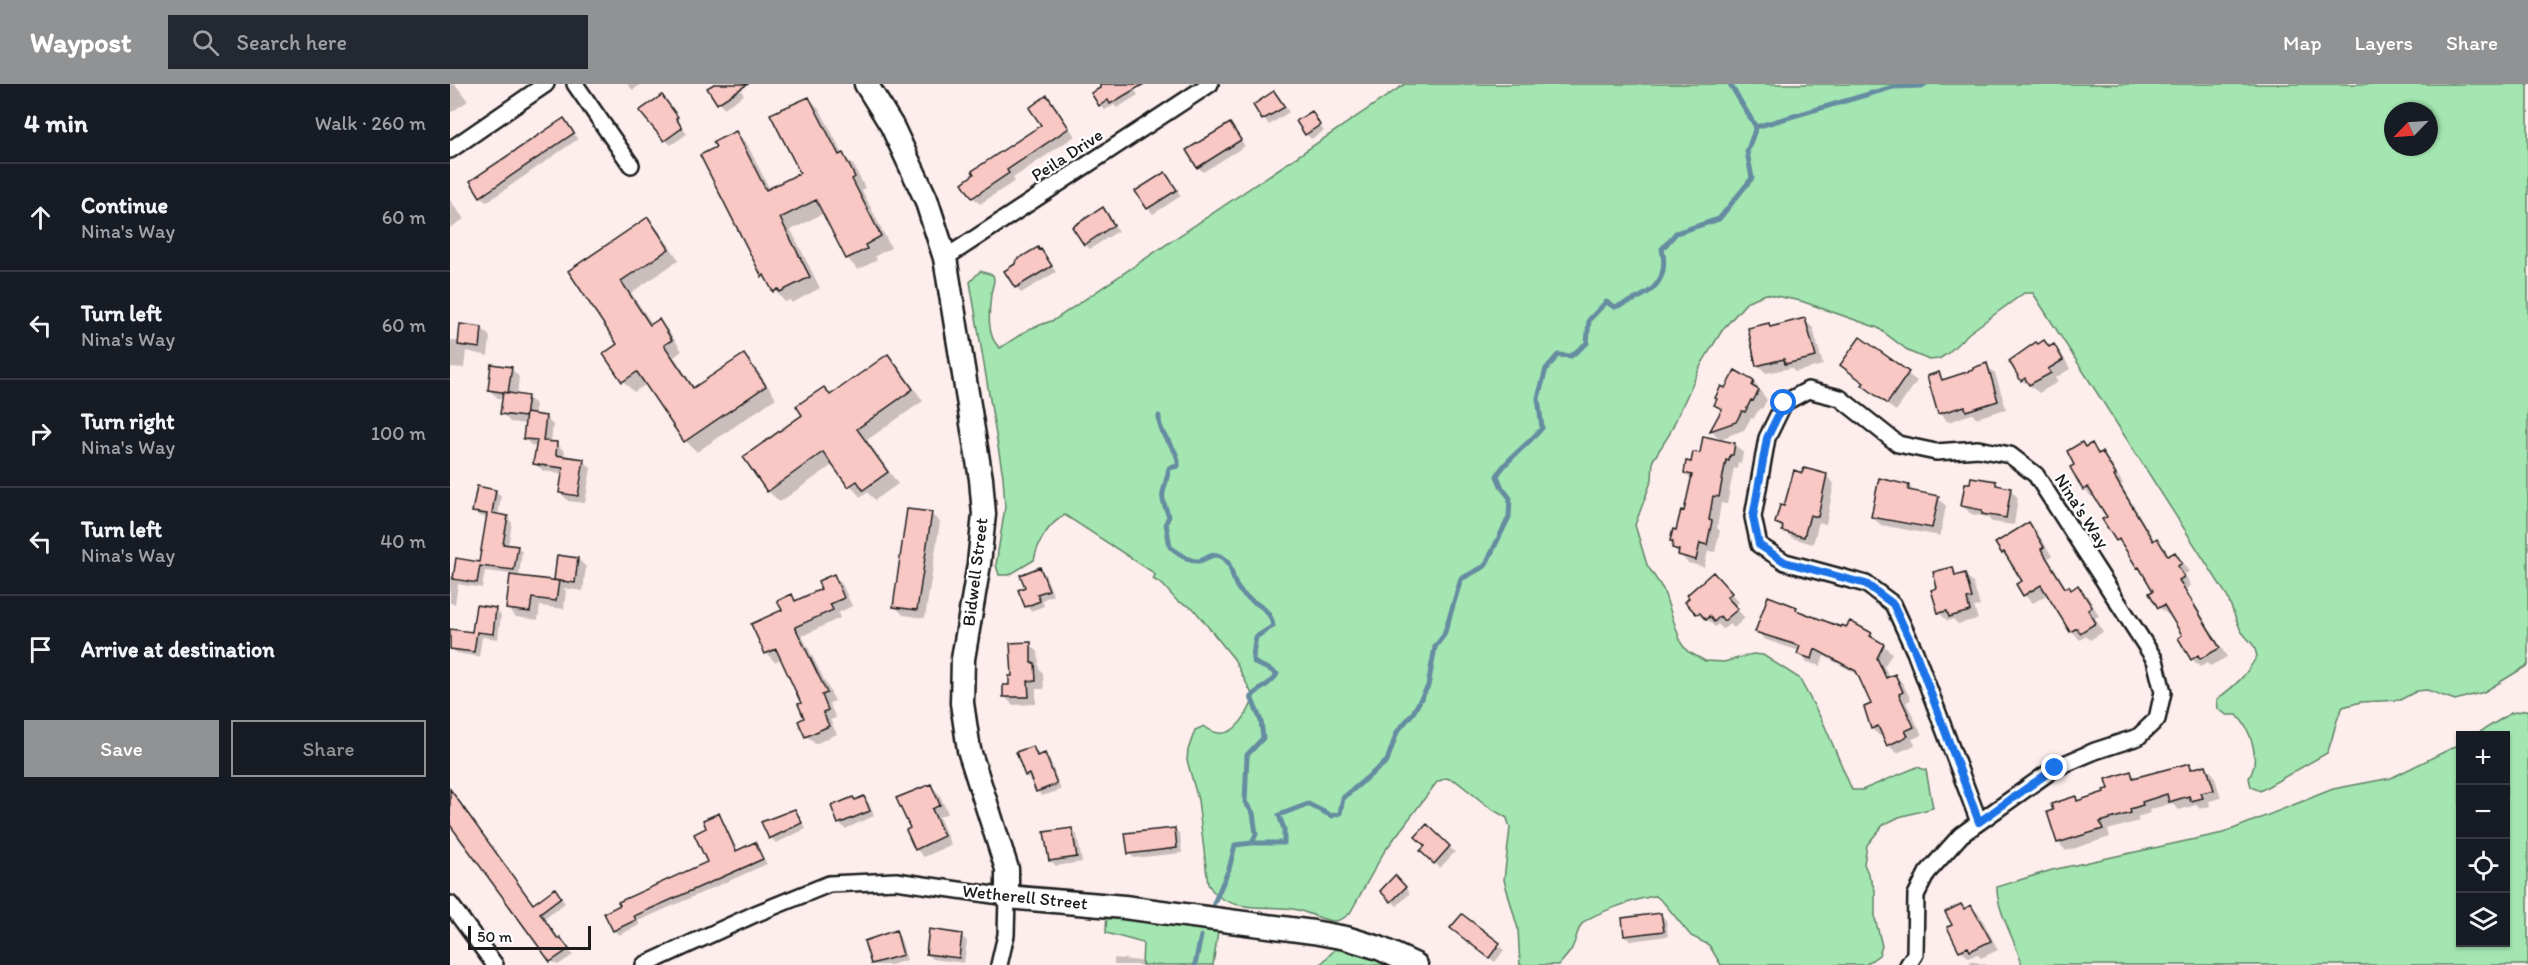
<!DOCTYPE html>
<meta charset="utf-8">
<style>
body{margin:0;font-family:Itim,sans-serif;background:#242831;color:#f1f3f6}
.controls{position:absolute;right:18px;bottom:18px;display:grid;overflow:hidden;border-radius:0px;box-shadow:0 2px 4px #0004}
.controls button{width:54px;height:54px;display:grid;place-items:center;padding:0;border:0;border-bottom:2px solid #363941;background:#171b24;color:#f1f3f6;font:30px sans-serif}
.compass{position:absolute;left:1934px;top:18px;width:54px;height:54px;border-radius:50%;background:#171b24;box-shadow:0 2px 4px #0004;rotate:245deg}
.scale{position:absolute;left:18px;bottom:15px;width:123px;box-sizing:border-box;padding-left:6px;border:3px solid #1c1c1c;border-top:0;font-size:16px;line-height:21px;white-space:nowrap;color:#1c1c1c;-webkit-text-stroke:4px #fff;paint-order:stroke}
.stop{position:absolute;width:18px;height:18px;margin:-14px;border:4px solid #1a73e8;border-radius:50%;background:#fff}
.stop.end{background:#1a73e8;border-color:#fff;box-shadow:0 2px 6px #0008}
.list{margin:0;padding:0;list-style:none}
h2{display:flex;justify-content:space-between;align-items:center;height:78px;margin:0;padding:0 24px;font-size:26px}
h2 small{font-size:20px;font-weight:400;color:#9ea1a6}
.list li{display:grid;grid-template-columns:39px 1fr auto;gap:18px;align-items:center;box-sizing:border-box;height:108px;padding:0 24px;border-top:2px solid #363941}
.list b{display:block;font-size:22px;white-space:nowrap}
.list p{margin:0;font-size:20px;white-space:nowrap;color:#9ea1a6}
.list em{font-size:20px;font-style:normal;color:#9ea1a6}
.actions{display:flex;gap:12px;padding:18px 24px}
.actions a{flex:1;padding:14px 0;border:2px solid #919294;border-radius:0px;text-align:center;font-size:21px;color:#919294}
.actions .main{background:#919294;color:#fff}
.icon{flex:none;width:33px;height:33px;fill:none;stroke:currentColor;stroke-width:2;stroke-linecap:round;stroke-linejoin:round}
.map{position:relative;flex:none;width:2078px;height:881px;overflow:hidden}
header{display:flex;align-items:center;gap:36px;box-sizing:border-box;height:84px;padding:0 30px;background:#919294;color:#fff}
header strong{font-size:28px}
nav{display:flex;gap:33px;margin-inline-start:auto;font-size:21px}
.search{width:420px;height:54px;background:#242831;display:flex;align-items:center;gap:15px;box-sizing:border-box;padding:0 21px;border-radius:0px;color:#9ea1a6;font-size:22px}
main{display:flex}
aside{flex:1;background:#171b24}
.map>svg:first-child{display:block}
</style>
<header>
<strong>Waypost</strong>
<div class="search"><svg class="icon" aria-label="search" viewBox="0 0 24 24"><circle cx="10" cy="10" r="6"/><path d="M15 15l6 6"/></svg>Search here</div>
<nav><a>Map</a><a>Layers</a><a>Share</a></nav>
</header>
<main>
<aside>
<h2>4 min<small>Walk · 260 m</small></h2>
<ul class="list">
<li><svg class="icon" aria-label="ahead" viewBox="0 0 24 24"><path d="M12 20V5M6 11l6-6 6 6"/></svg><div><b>Continue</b><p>Nina's Way</p></div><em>60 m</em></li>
<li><svg class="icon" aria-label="left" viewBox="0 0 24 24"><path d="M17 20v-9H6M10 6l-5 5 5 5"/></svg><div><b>Turn left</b><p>Nina's Way</p></div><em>60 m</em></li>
<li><svg class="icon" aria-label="right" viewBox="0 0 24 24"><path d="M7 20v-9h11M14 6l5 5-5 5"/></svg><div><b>Turn right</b><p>Nina's Way</p></div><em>100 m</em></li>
<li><svg class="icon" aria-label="left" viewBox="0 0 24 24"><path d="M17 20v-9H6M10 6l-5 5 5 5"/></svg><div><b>Turn left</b><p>Nina's Way</p></div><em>40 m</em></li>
<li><svg class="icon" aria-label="arrive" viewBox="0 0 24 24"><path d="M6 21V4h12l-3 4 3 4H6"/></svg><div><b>Arrive at destination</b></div></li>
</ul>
<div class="actions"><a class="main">Save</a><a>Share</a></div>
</aside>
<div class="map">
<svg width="2078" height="881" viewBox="0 0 2078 881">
<rect width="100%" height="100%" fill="#fdeeed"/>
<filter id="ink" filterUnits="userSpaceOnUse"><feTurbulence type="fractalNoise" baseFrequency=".0167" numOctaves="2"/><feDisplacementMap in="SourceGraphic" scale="12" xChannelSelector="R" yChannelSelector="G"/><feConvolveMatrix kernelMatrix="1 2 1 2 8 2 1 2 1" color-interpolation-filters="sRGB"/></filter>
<g filter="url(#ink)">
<path fill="#a3e6b1" stroke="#608166" stroke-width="1.5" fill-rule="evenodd" d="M955,0H2078V581L2034,608L2005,616L1977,606L1967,607L1950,616L1911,618L1893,623C1884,637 1884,654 1877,669L1810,707L1801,703L1799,694C1811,675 1801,646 1787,631H1777L1768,625L1767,615C1786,601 1795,593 1807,572L1804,562L1791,547L1776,510L1583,209H1574L1519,249L1497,270L1489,275L1479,276L1460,268L1428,244L1351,217L1316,210L1298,217L1273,245L1252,279L1219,351L1203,376L1202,395L1185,441L1197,481L1213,505L1231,559L1237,567L1255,577L1274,578L1303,570L1313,571L1349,594L1374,640L1402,706H1412L1467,683L1476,686L1483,724L1449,733L1433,741L1417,761L1414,780L1425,806V834L1432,862L1429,871L1415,881H1271L1259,861L1241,852L1214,819L1206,812C1192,813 1140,830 1132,840C1126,848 1126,858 1121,866C1118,871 1113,876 1109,881H1070L1068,845L1054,796L1060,744L1057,734L1040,724L1006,697L996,694L987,698L934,768L900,829C895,833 891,837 883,837C871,836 856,827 843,825C815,821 774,830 758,800L748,716L737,676L738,666L745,646L754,642C779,662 795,636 804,614L784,575L743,524L727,517L713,501L703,495L705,491L701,487L615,431C598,440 588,458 584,476L559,491H549L546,481L555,423L553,392L520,198L530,187L543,191C546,198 542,202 541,210C539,227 536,253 550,264L579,245L604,236ZM1943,27H1979V63H1943Z
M2078,626V881H1572C1566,857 1546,826 1547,803L1602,786L1773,749L1883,705L1941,694L2010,660V858H2056V652L2025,651L2061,629Z
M657,822L706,839L768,847L763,881H692L693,859L656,849Z
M896,854L954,881H870Z"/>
<path fill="#0003" d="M0,0H5L18,17L0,29Z
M177,0H191L183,6Z
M267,0H287L294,11L274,24L259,5Z
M655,0H681L688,11L667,24L664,21L655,26L650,21Z
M824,9L839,28L819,41L805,21Z
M597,13L625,52L563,94L565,97L530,120L523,113L593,41Z
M359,14L370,26L394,72L404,82L415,104L412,106L441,164L425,172L427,176L408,186L397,174L374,129L341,146L370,204L342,219L340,216L335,218L313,192L268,63L286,48L297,60L320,106L352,90Z
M217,18L237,50L221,61L215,56Z
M861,29L874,47L861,55L856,50Z
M114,36L128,55L37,118L31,113L22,98Z
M780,41L795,62L753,88L748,83Z
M715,89L731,112L703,130L698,124Z
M0,116L14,135L0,144Z
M652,125L668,147L640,165L635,160Z
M198,135L209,147L229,176L181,209L203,241L209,237L220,249L232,267L224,273L245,304L293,272L305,283L326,314L247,368L236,357L197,300L184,308L173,297L169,261L120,188Z
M591,167L606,188L571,209L566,203Z
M1354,236L1363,244L1373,281L1345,288L1341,284L1316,289L1308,281L1318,240L1322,244Z
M32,244L40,253L38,272L16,267L14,284L0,283V256L9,258Z
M1410,255L1467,297L1446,327L1422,310L1415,300L1391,281Z
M1604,262L1612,270L1620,285L1605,294L1608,298L1589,309L1572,296Z
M438,272L449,283L473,317L417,356L448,400L425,416L417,408L410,413L384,380L330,418L318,407L381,312Z
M1536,281L1545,289L1556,325L1526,334L1522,330L1498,338L1490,329L1479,293L1489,290L1495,297Z
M61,284L69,293L67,312L77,313L86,321L84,331L95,333L103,341L101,359L107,360L115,368L114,373L133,376L141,384L135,419L118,417L111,409L114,390L93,387L85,380L87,362H82L74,354L76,340L60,338L52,329L54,315L48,314L39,306Z
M1304,298L1317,316L1312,325L1310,324L1303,335L1301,334L1294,346L1270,355L1262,347L1273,327L1266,321L1276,306Z
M1285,360L1293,369L1291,379L1288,378L1287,385L1284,384L1277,420L1271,419L1267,444L1270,447L1265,468L1258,467L1254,483L1238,479L1223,464L1224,459L1221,457L1236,428L1242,396L1235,389L1251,371Z
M1641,361L1660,378L1673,400L1671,401L1705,457L1715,464L1720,473L1725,470L1733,478L1739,488L1735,490L1741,502L1736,505L1777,573L1760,582L1757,579L1750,583L1742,575L1734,552L1721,529L1718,531L1709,523L1705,507L1676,464L1667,456L1659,433L1646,411L1642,413L1634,405L1636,364Z
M1353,391H1376L1384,400L1376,440L1369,438L1363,460L1342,454L1326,439Z
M1546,399L1551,404L1560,405L1568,414L1564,441L1542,438L1537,433L1521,430L1513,422Z
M1459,402L1465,409L1488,414L1496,422L1490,452L1431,441L1422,433Z
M46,407L51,412L48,432L57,433L62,439L58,462L67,463L72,468L69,491L35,487L32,504L8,500L5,520L0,519V492L5,493L30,480L38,434L29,432L24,427Z
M481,430L490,438L475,534L453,531L445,522Z
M1579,440L1587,448L1602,472L1598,474L1617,505L1622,507L1628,503L1637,511L1649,532L1645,534L1653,548L1640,556L1636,552L1630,556L1622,547L1598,510L1583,519L1574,511V497L1553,469Z
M128,475L136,483L133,507L113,504L116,507L114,525L90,522L88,536L66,533L58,525L109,499L106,496Z
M1502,484L1510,492L1515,491L1523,499L1530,522L1524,523L1528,535L1508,540L1503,535L1498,537L1489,529V505Z
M589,485L595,490L603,511L592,516L594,522L581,527L576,522Z
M383,492L392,500L402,522L388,529L390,534L352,552L385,617L379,619L386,634L380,636L387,650L365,660L357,652L353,620L332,574L325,578L316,569L303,541L334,527L342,512L348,517L373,505Z
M1271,498L1289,518L1284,522L1295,534L1284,544L1280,540L1273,545L1268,540L1265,543L1259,537H1255L1237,518Z
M1346,524L1352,530L1392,544L1421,550L1442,569L1434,583L1440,594L1445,591L1453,600L1461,616L1456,618L1472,651L1462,655L1465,661L1447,669L1438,661L1434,651L1431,653L1422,645L1416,624L1423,620L1409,591L1374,572L1370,582L1357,578L1349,569L1350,567L1316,556L1307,548Z
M46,526L51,531L48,555L32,553L29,573L7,569L1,564L24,549Z
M580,560L588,568L589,585L593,589L594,605H586V620L563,621L555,613Z
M583,663L590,672L595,670L600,676L611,706L592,712L576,691Z
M1740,681L1744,686L1756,682L1764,691L1771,714L1759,717L1760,722L1750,725L1746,721L1729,726L1722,719L1699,726L1700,729L1687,733L1689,737L1658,746L1660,753L1616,767L1608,758L1625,714L1629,718L1661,706L1681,689L1686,694Z
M480,701L489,710L498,729L489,733L501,761L474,773L466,765L462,745Z
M0,705L84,821L110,812L115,819L94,835L123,871L108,881L101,877L0,738Z
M413,714L419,719L424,732L395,745L390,739L383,723Z
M345,726L356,745L326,759L321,754L313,738Z
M268,731L273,736L288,767L305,760L317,780L188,837L190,841L169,851L164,846L156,829L259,779L258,745Z
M977,743L1005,768L990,784L972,767L977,762Z
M622,745L627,751L632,778L606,782L600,776Z
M724,745L730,750L732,769L684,774L679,769Z
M945,793L960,809L947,822L932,807Z
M1521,823L1530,831L1548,866L1531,874L1527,870L1519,874L1510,866L1515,826Z
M1211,831L1216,836L1218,852L1181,857L1176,852Z
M1012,832L1054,866L1045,878L1008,850Z
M445,848L450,853L457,876L441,881H423L422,880Z
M511,852L517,857L514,879L483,875L477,870Z
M664,874L690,877L694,881H664Z
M1520,877L1538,881H1520Z"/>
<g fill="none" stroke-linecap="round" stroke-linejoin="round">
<path stroke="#668ca1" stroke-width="5" d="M1306,43L1443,3L1472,2L1475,0
M709,332C708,354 730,363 728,382L719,384C715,410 707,406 719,432L716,439L720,463C728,468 738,478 749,477C756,476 762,468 770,472C783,477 781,494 787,503C797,520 820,519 823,542L806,553C799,589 804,574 827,590C822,600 809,604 801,613L811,637L813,654L797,671L795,718L803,729L806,750L802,759
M764,819L779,785L785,761L802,759H834V745L829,731L858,720L882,732L890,729L893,714L937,677L947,648L963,629L978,602L985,563L994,551L1011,495L1035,482L1059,433L1060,414L1052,404L1047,392C1054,377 1079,360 1092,344L1088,314L1096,285L1108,271L1121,272L1137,259L1139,236L1156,218L1165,223C1195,213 1221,202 1212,165L1226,149L1269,135L1302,94L1297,68L1306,43L1280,0
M745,881L751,852"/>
</g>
<path fill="#f9c8c4" stroke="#1c1c1c" stroke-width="1.5" d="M264,0H298L267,20L257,4Z
M650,0H694L660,20L658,16L649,22L641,9L650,4Z
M824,7L835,23L812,36L803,21Z
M212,11L228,33L226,34L232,44L214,57L189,27Z
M597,11L619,44L557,86L559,89L522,114L512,99L524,90L522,87L591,41L579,24Z
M359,13L389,71L393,69L405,93L402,95L431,152L415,161L417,165L396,175L366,116L330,134L360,193L330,208L328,205L323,208L314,191L312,193L250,71L266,63L263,58L286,47L316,106L350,89L320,30Z
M862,27L870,41L855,51L846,37Z
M114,34L124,49L30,113L20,97Z
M780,39L791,56L747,84L736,66Z
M715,88L727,106L697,125L685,107Z
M653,123L664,141L634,161L622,143Z
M198,133L219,165L171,197L200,241L209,235L222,256L214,261L243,304L294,270L316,302L234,358L187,288L172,298L153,270L167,260L118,187Z
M588,163L589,166L591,165L602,182L565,204L554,187L565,180L566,176Z
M1355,234L1366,273L1335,280L1334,275L1306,282L1298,244L1319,239L1320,243Z
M10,240L32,243L30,264L8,261Z
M1410,253L1459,288L1437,320L1412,301L1414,299L1390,281Z
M1594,256L1599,263L1604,260L1613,276L1598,285L1601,289L1579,301L1575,294L1571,297L1559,277L1586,258L1588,260Z
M438,270L463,305L407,345L438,388L413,406L407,397L398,403L373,368L317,408L293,373L352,331L346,322L374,303L380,311Z
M1537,279L1548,317L1516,327L1515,322L1488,330L1477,292L1489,288L1492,296L1523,286V284Z
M41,280L62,283L58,309L38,306Z
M1285,286L1304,297L1302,302L1309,306L1303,317L1301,316L1295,328L1292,327L1286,338L1260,347L1272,325L1264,321L1267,315L1265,314L1271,302L1275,304Z
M53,308L78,312L75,333L50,330Z
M76,329L96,332L93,357L107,358L106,371L134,375L128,412L109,409L113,384L83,380L87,356L73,355Z
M1253,352L1285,359L1283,371H1280L1279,377L1276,376L1269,413L1263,412L1259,436L1262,437L1257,461L1250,459L1246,476L1228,471L1229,466L1222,464L1223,458L1220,457L1223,445L1226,446L1231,426L1234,427L1242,391L1234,389L1236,377L1241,378L1243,368L1250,369Z
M1632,358L1635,363L1642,359L1648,370L1652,368L1666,391L1664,392L1703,457L1707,454L1718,472L1725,468L1732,479L1728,482L1734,493L1729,496L1770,564L1750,575L1748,571L1741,576L1728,554L1732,551L1714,521L1708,524L1699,509L1703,507L1689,483L1687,484L1669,455L1666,457L1652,435L1657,433L1638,403L1633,406L1620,383L1624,381L1617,367Z
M1354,384L1377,390L1368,433L1360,431L1354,453L1332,447L1333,442L1325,439L1330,421L1334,422L1344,386L1352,389Z
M1521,393L1546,397V401L1561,404L1556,434L1532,430V426L1511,422L1515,399H1520Z
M1429,394L1459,401L1458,406L1489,412L1482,444L1421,433Z
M27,402L46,406L42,429L58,432L53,460L68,462L64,486L30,482L27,499L3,495L6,474L29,478L37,430L22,428Z
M457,425L482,428L467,526L443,523Z
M1579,438L1594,463L1591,465L1615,504L1619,502L1621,506L1628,501L1642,523L1638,526L1646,539L1630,549L1627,544L1620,548L1591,501L1573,512L1566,500L1572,497L1554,468L1552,470L1545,459Z
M107,471L128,474L125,499L104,496Z
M590,483L599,506L587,510L590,517L575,523L568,506L575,503L570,491Z
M1503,483L1505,492L1515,489L1522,514L1517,515L1520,527L1499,533L1497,527L1488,529L1481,506L1487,504L1483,488Z
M1263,488L1282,509L1277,513L1288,525L1274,537L1270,532L1264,538L1259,532L1256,536L1250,529L1246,530L1235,518L1239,514L1237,511Z
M384,490L394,514L380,520L383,526L345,543L377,609L372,611L378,626L373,628L379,642L355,653L348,637L354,634L348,620L351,619L326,565L315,570L301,540L332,526L327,517L342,510L345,517L371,505L368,497Z
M60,491L109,497L106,517L82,514L80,528L56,525Z
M1318,512L1347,523L1346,526L1391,543L1392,541L1396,543L1400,537L1422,549L1420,552L1434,560L1427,574L1436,594L1445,590L1453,608L1449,610L1464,643L1455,647L1458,652L1437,662L1428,642L1421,645L1414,623L1421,620L1406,587L1365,565L1362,575L1347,570L1350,562L1305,548Z
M26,521L46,524L43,550L27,548L24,568L0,565V545L22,548Z
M581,558V579H585L586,597H578L579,613H553V601H559V592H562L560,559Z
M583,662L587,672L595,669L607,700L586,708L579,690L575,692L566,668Z
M1740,679L1741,685L1756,681L1764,706L1751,709L1753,714L1741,717L1739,712L1719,718L1717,710L1692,718L1693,721L1680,725L1681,729L1650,738L1653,745L1607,759L1597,728L1603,726L1601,720L1626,712L1627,717L1654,708L1653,706L1659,705L1656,695L1681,687L1683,694Z
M481,700L490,721L482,725L494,752L465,766L456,746L460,744L446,714Z
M0,705L83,820L105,804L111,813L90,829L108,855L110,853L119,865L100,878L0,741Z
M414,712L420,727L388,740L381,722L403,713L405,716Z
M345,725L352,739L319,755L311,738Z
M269,729L286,767L305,758L313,775L184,832L186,836L163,847L154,829L170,821L168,818L257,778L244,750L256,744L253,736Z
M977,740L1000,762L984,780L970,767L975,762L965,753Z
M622,744L627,773L599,777L594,748Z
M725,744L727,764L678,770L675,749Z
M945,791L956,803L941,818L930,807Z
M1511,820L1514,825L1521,821L1541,857L1520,867L1518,863L1509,867L1497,843L1502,841L1495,828Z
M1211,829L1214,847L1174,852L1172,834Z
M1012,830L1050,859L1039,874L1000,844Z
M479,845L512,850L509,874L476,870Z
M446,846L453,871L421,880L414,857Z"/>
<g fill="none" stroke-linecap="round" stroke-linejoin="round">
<g stroke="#1c1c1c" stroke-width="20">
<path id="street" d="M125,0L181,81
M0,66L96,0
M495,174L760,0
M0,820L45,881
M194,881L305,830L379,800L446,797L557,813L556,851L549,881
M1458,881L1465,870L1466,811L1477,789L1511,751L1605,684L1645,667L1688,653L1707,635L1713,608L1705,576L1586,391L1560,371L1528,365L1486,368L1448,360L1390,314L1358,306L1334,319L1317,354L1303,433L1309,461L1335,478L1416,500L1443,520L1465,568L1529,738"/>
</g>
<g stroke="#1c1c1c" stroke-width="27">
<path id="secondary" d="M416,0L442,42L476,115L495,174L531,395L534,430L529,480L513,575L512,619L519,666L557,785V813L674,823L863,848L896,854L929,864L966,881"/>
</g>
<use href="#street" stroke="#fff" stroke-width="15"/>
<use href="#secondary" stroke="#fff" stroke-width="22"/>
</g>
</g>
<g fill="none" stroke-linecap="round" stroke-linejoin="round" filter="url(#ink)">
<path stroke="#1a73e8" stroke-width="8" d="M1334,319L1317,354L1303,433L1309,461L1335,478L1416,500L1443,520L1465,567L1529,738L1605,684"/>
</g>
<g text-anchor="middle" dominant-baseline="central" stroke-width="4.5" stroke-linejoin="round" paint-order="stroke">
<g font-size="18" fill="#1c1c1c" stroke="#fff">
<text transform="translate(617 71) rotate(-33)">Peila Drive</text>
<text transform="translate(1632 427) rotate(57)">Nina's Way</text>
<text transform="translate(525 488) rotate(-83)">Bidwell Street</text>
<text transform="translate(575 813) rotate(6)">Wetherell Street</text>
</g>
</g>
</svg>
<div class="controls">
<button>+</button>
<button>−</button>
<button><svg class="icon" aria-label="locate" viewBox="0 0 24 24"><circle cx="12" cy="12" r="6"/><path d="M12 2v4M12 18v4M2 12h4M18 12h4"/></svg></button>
<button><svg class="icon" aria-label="layers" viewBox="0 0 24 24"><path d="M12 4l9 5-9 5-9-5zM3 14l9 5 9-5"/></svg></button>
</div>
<svg class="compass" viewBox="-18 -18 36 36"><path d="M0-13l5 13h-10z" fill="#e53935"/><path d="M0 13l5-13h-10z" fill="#9ea1a6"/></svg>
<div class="scale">50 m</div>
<div class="stop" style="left:1334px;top:319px"></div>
<div class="stop end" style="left:1605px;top:684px"></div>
</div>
</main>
